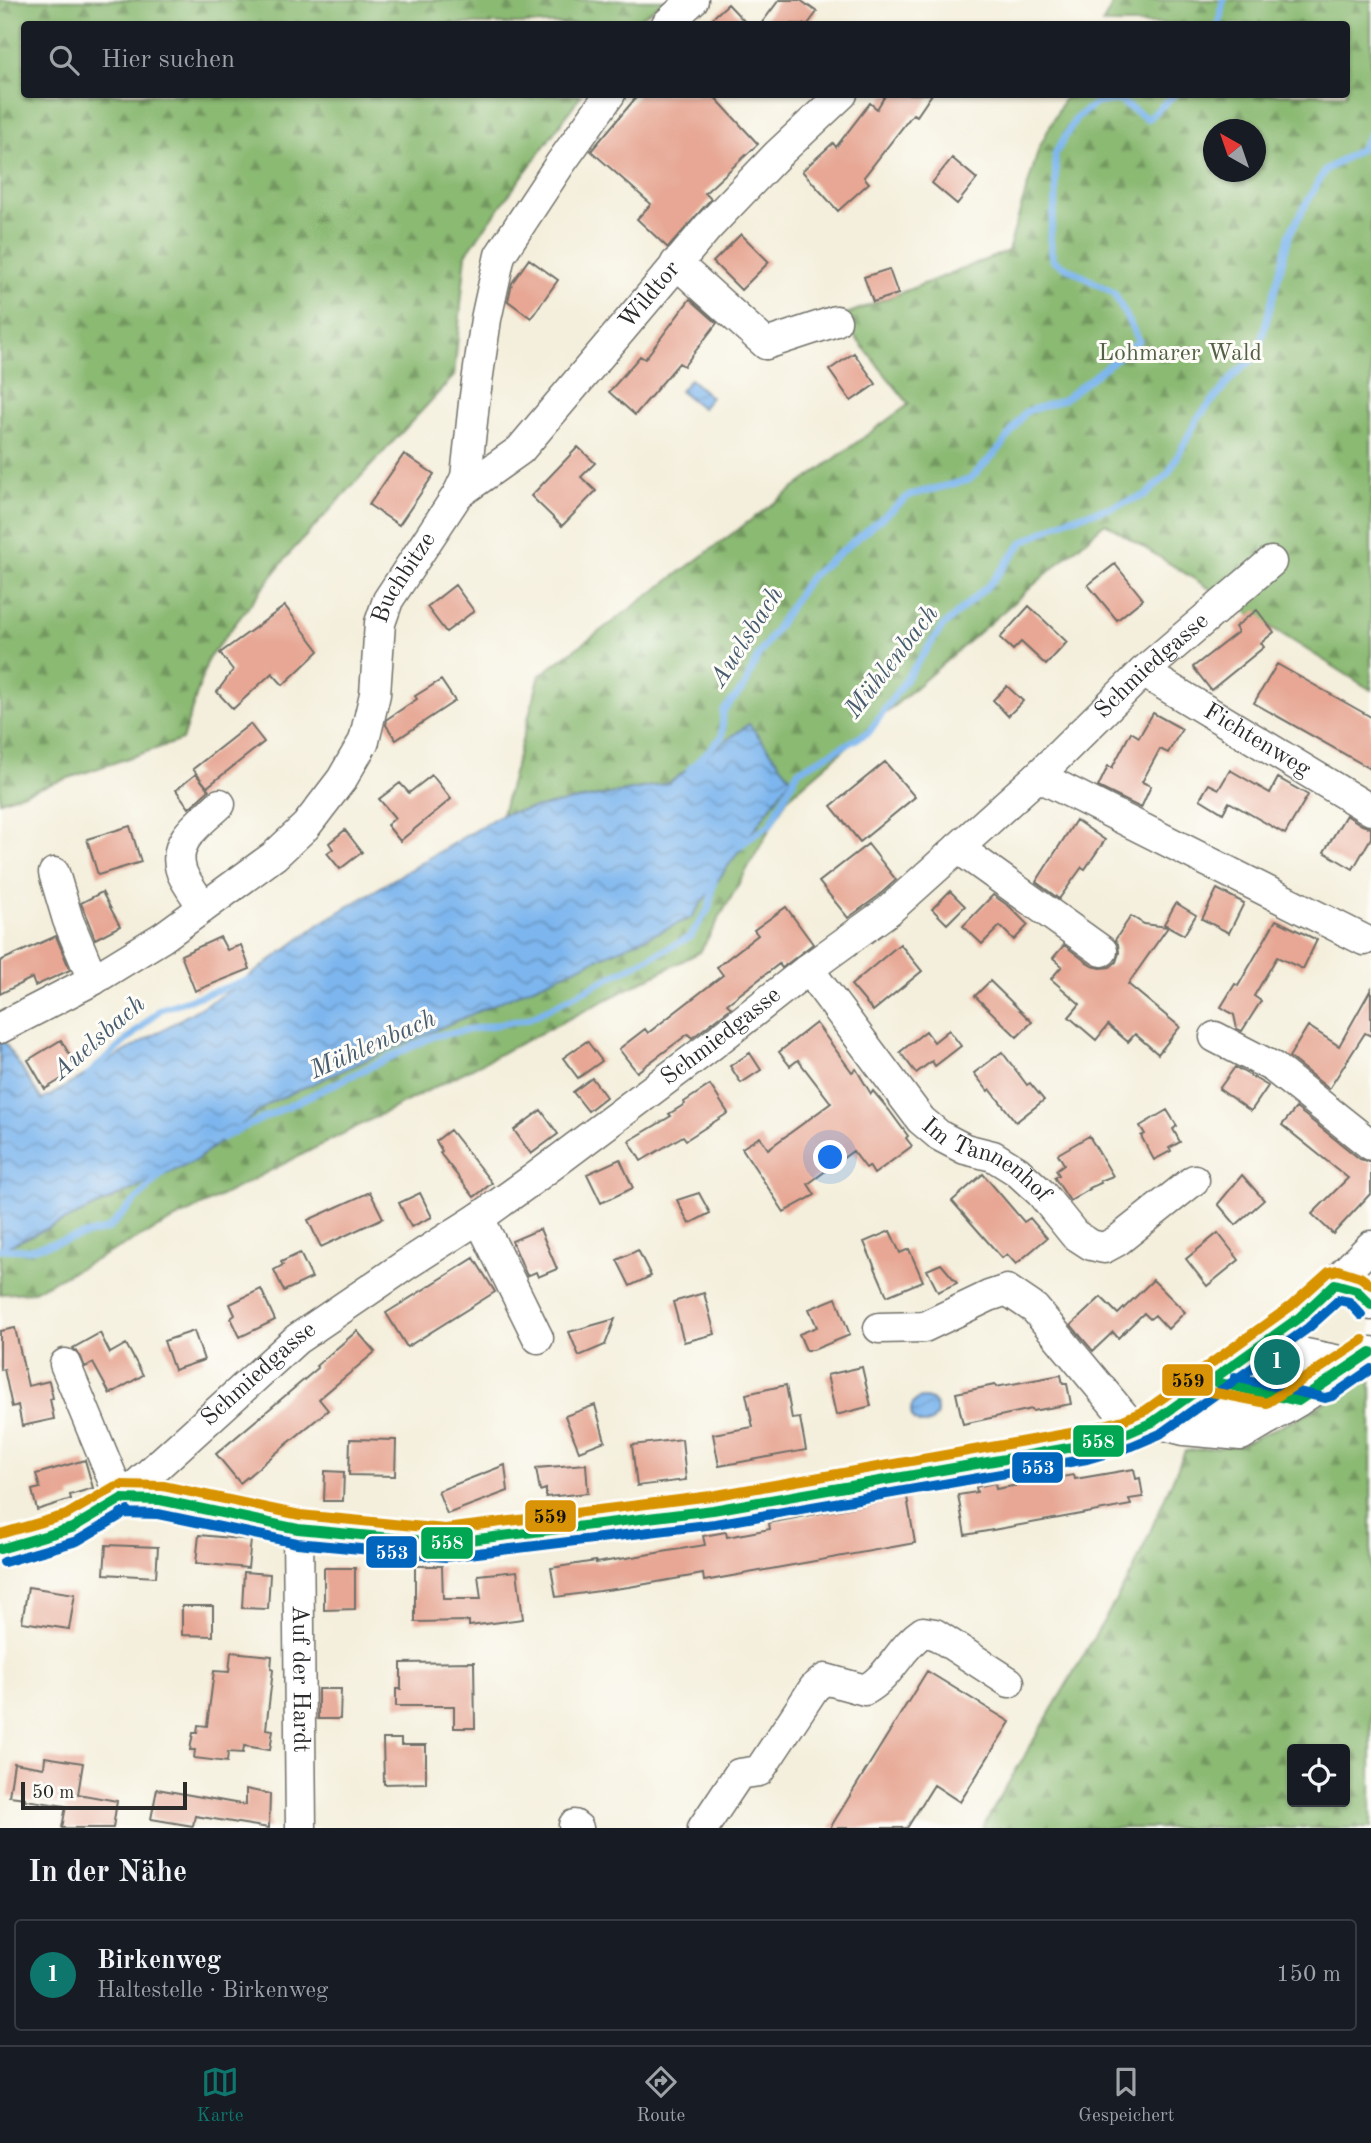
<!DOCTYPE html>
<html lang="de">
<meta charset="utf-8">
<style>
body{margin:0;font-family:"Old Standard TT",serif;background:#242831;color:#f1f3f6}
.controls{position:absolute;right:21px;bottom:21px;display:grid;overflow:hidden;border-radius:7px;box-shadow:0 2px 5px #0004}
.controls button{width:63px;height:63px;display:grid;place-items:center;padding:0;border:0;border-bottom:2px solid #363941;background:#171b24;color:#f1f3f6;font:35px sans-serif}
.compass{position:absolute;left:1203px;top:119px;width:63px;height:63px;border-radius:50%;background:#171b24;box-shadow:0 2px 5px #0004;rotate:320deg}
.scale{position:absolute;left:21px;bottom:18px;width:166px;box-sizing:border-box;padding-left:7px;border:4px solid #2b2b2b;border-top:0;font-size:19px;line-height:24px;white-space:nowrap;color:#2b2b2b;-webkit-text-stroke:5px #fdfcf7;paint-order:stroke}
.you{position:absolute;left:831px;top:1158px;width:24px;height:24px;margin:-18px;border:5px solid #fff;border-radius:50%;background:#1a73e8;box-shadow:0 0 0 10px #1a73e833}
.badge{display:grid;place-items:center;width:46px;height:46px;border-radius:50%;background:#0f766e;color:#fff;font-size:23px;font-weight:700}
.pin{position:absolute;translate:-50% -50%;border:4px solid #fff;box-shadow:0 2px 7px #0006}
.list{margin:0;padding:0;list-style:none}
h2{display:flex;justify-content:space-between;align-items:center;height:91px;margin:0;padding:0 28px;font-size:30px}
h2 small{font-size:23px;font-weight:400;color:#9ea1a6}
.list li{display:grid;grid-template-columns:46px 1fr auto;gap:21px;align-items:center;box-sizing:border-box;height:112px;margin:0 14px 14px;padding:0 14px;border:2px solid #363941;border-radius:7px}
.list b{display:block;font-size:26px;white-space:nowrap}
.list p{margin:0;font-size:23px;white-space:nowrap;color:#9ea1a6}
.list em{font-size:23px;font-style:normal;color:#9ea1a6}
.icon{flex:none;width:38px;height:38px;fill:none;stroke:currentColor;stroke-width:2;stroke-linecap:round;stroke-linejoin:round}
.map{position:relative;flex:none;width:1371px;height:1828px;overflow:hidden}
.search{position:absolute;background:#171b24;box-shadow:0 2px 5px #0004;left:21px;right:21px;top:21px;height:77px;display:flex;align-items:center;gap:18px;box-sizing:border-box;padding:0 24px;border-radius:7px;color:#9ea1a6;font-size:26px}
.sheet{height:217px;background:#171b24}
nav{display:flex;justify-content:space-around;align-items:center;box-sizing:border-box;height:98px;border-top:2px solid #363941;background:#171b24;font-size:19px;color:#9ea1a6}
nav a{display:grid;justify-items:center;gap:4px}
nav .on{color:#0f766e}
.map>svg:first-child{display:block}
</style>
<div class="map">
<svg width="1371" height="1828" viewBox="0 0 1371 1828">
<defs>
<pattern id="forest-firs" width="22" height="20" patternUnits="userSpaceOnUse" patternTransform="scale(1.75)"><rect width="22" height="20" fill="#8bba73"/><path d="M5 1l3.5 6h-7zM16 11l3.5 6h-7z" fill="#72975f"/></pattern>
<pattern id="water-waves" width="16" height="10" patternUnits="userSpaceOnUse" patternTransform="scale(1.75)"><rect width="16" height="10" fill="#7db6ee"/><path d="M0 5q4-4 8 0t8 0" fill="none" stroke="#6794c1"/></pattern>
</defs>
<rect width="100%" height="100%" fill="#fdfcf7"/>
<filter id="ink" filterUnits="userSpaceOnUse"><feTurbulence type="fractalNoise" baseFrequency=".0143" numOctaves="2"/><feDisplacementMap in="SourceGraphic" scale="14" xChannelSelector="R" yChannelSelector="G"/><feConvolveMatrix kernelMatrix="1 2 1 2 8 2 1 2 1" color-interpolation-filters="sRGB"/></filter>
<filter id="wash" filterUnits="userSpaceOnUse"><feTurbulence type="fractalNoise" baseFrequency=".00686" numOctaves="4" result="noise"/><feDisplacementMap in="SourceGraphic" scale="28" xChannelSelector="R" yChannelSelector="G"/><feGaussianBlur stdDeviation="1.57" result="paint"/><feColorMatrix in="noise" values="0 0 0 0 0 0 0 0 0 0 0 0 0 0 0 0 0 1.4 0 .05"/><feComposite in="paint" operator="in"/></filter>
<g filter="url(#wash)">
<rect width="100%" height="100%" fill="#f4efdc"/>
<path fill="url(#forest-firs)" stroke="#5b724f" stroke-width="2" fill-rule="evenodd" d="M0,0H666L632,24H24V94L581,95L466,254L454,376L290,553L208,659L182,740L0,801Z
M1115,0H1371V690L1105,523L787,799L700,952L32,1292L0,1294V1250L195,1161L749,724L669,783L502,814L540,675L909,404L839,317L1008,251L1039,148L1066,95L1346,94V24H1102ZM1214,130H1256V172H1214Z
M1371,1372V1828H982L1133,1571L1185,1451L1240,1445L1308,1413ZM1292,1749H1345V1802H1292Z"/>
<path fill="url(#water-waves)" stroke="#54708c" stroke-width="2" d="M690,379L711,397L702,408L680,391Z
M749,724L791,778L691,918L271,1102L195,1161L0,1250V1042L3,1040L42,1100L234,988L321,923L502,814L669,783Z
M911 1411a13 13 0 1 1 26 0a13 13 0 1 1-26 0Z"/>
<g fill="none" stroke-linecap="round" stroke-linejoin="round">
<path stroke="#7db6ee" stroke-width="7" d="M1219,24L1223,0
M689,770L722,737L723,711L745,686L757,658L809,578L910,495L969,480L1001,447L1025,412L1063,400L1139,341L1114,293L1053,260L1050,238L1056,198L1055,154L1076,118L1096,103L1118,100L1148,119L1175,94
M738,847L770,824L798,771L869,732L943,626L991,583L1023,542L1068,519L1112,507L1146,495L1168,474L1198,418L1236,373L1257,356L1290,233L1325,170L1362,148L1371,131
M88,1075L161,1009L249,980
M222,1138L434,1036L528,1019L690,937L709,908L714,880
M0,1249L27,1250L108,1229L164,1171"/>
</g>
<g id="blocks">
<path fill="#e7a794" d="M779,0H800L817,12L808,24H761Z
M728,4L747,24H706Z
M639,94H712L758,144L705,193L711,199L668,248L637,219L651,204L591,151Z
M886,94H932L917,116L913,114L864,177L869,183L838,211L802,171L833,143L836,147L870,103L877,109Z
M952,158L977,179L957,204L932,183Z
M741,234L769,262L741,290L713,262Z
M529,259L558,280L531,318L508,301L512,283Z
M889,269L898,294L873,302L864,277Z
M690,299L717,323L684,366L679,363L635,415L609,392L640,356L645,359Z
M854,353L876,384L851,401L829,370Z
M578,447L595,463L581,477L596,491L562,526L531,496Z
M404,454L434,474L399,525L369,505Z
M1115,564L1143,599L1117,620L1088,585Z
M455,585L474,611L446,632L427,607Z
M285,606L319,651L283,685L272,673L233,709L217,692L233,670L220,653Z
M1029,606L1067,642L1046,665L1021,642L1013,650L1000,638Z
M1257,610L1274,632L1261,643L1264,647L1211,690L1193,667L1238,632L1235,627Z
M1277,664L1371,717V769L1254,703Z
M441,680L455,701L396,740L386,725L387,719L417,699L415,696Z
M1007,686L1023,701L1008,716L993,700Z
M1153,713L1182,729L1168,753L1160,749L1142,782L1151,786L1141,808L1098,787L1108,766L1112,768L1131,732L1139,737Z
M250,724L264,742L207,787L193,769Z
M885,762L915,797L860,842L831,806Z
M1230,770L1270,793L1278,778L1308,795L1285,834L1229,802L1223,813L1200,799L1209,784L1219,789Z
M196,774L209,790L189,808L176,790Z
M432,775L451,799L400,841L387,825L395,818L379,799L400,783L409,793Z
M1346,815L1362,825L1371,828V838L1353,869L1324,852Z
M1076,820L1105,840L1085,869L1082,867L1059,899L1036,882Z
M130,826L141,862L98,875L87,839Z
M345,830L362,852L340,869L327,853L333,849L329,843Z
M868,844L896,880L877,897L848,918L819,882Z
M1217,889L1244,903L1229,933L1202,919Z
M950,891L965,906L947,924L932,909Z
M102,892L120,926L95,939L81,903Z
M993,895L1010,907L1028,925L1014,940L1000,926L982,944L963,926Z
M1176,903L1196,915L1184,935L1164,924Z
M786,907L813,944L782,968L779,964L727,1004L731,1008L692,1038L688,1034L637,1072L619,1049L645,1029L648,1033L723,975L717,967L758,935L754,930Z
M1131,916L1144,924L1168,927L1128,984L1180,1027L1158,1054L1135,1034L1128,1042L1108,1025L1096,1040L1069,1017L1080,1004L1051,979L1062,966L1053,958L1064,945L1092,966L1101,968L1110,967L1116,962L1119,953L1118,944L1115,940Z
M1276,920L1317,940L1303,969L1277,957L1254,996L1261,1001L1242,1031L1237,1029L1234,1015L1221,1007L1235,984L1238,986Z
M56,936L70,970L35,986L32,978L0,994V961Z
M220,937L227,950L241,945L250,969L195,991L181,955Z
M900,944L922,971L873,1011L851,985Z
M990,981L1032,1022L1017,1037L975,996Z
M1371,989V1036L1365,1033L1329,1089L1289,1057L1308,1026L1339,1046Z
M816,1023L852,1072L856,1069L871,1094L873,1091L889,1110L908,1136L906,1138L912,1146L874,1174L869,1166L866,1168L853,1151L808,1184L815,1195L784,1212L742,1148L760,1137L768,1149L831,1103L798,1060L790,1066L779,1052Z
M949,1030L961,1046L935,1066L932,1061L916,1073L900,1052L926,1031L934,1042Z
M61,1040L78,1069L45,1089L28,1060Z
M587,1041L602,1061L578,1078L563,1058Z
M1002,1052L1027,1085L1030,1083L1044,1100L1016,1122L990,1089L988,1091L974,1073Z
M750,1053L761,1070L741,1083L730,1066Z
M1235,1067L1268,1086L1251,1111L1219,1089Z
M592,1078L606,1097L588,1111L573,1092Z
M710,1085L728,1113L686,1140L683,1136L641,1161L629,1141L671,1116L669,1114L685,1104L684,1102Z
M1296,1108L1360,1159L1371,1162V1193L1333,1234L1312,1214L1348,1178L1282,1125Z
M541,1110L558,1134L531,1154L514,1130Z
M1167,1110L1177,1126L1173,1129L1180,1142L1169,1148L1171,1151L1154,1160L1141,1136L1145,1134L1140,1126Z
M450,1130L492,1183L474,1197L440,1153L442,1151L436,1141Z
M1089,1136L1113,1176L1100,1181L1101,1183L1089,1188L1090,1189L1070,1201L1054,1177L1059,1175L1056,1170L1064,1164L1058,1154Z
M620,1159L633,1188L601,1203L587,1174Z
M983,1174L1024,1222L1030,1218L1047,1238L1016,1264L1007,1254L1002,1258L952,1201Z
M1242,1175L1264,1200L1236,1225L1218,1204Z
M370,1192L383,1218L321,1247L308,1220Z
M420,1193L432,1217L411,1227L399,1203Z
M699,1193L710,1213L689,1224L677,1200Z
M540,1229L557,1269L538,1277L536,1272L527,1276L512,1241Z
M890,1231L900,1253L909,1249L923,1281L887,1296L864,1242Z
M1218,1233L1239,1260L1207,1286L1186,1259Z
M638,1250L651,1276L630,1286L617,1260Z
M300,1253L312,1278L284,1291L274,1270L283,1265L281,1262Z
M474,1258L495,1292L407,1347L386,1313Z
M941,1264L957,1283L938,1292L927,1270Z
M1153,1280L1185,1312L1168,1329L1155,1315L1150,1319L1144,1313L1118,1338L1113,1332L1093,1351L1071,1325L1101,1297L1118,1314Z
M261,1289L275,1320L240,1337L231,1318L235,1315L230,1304Z
M704,1293L715,1334L684,1342L673,1302Z
M836,1298L850,1335L813,1350H806L799,1334L817,1327L809,1309Z
M615,1319L605,1345L579,1356L569,1332Z
M15,1328L28,1386L49,1381L53,1398L50,1399L54,1419L22,1426L18,1405L12,1407L4,1369L0,1370V1331Z
M194,1331L204,1360L174,1370L164,1341Z
M357,1331L375,1352L319,1399L328,1410L240,1483L216,1454L318,1368L316,1366Z
M100,1333L110,1353L126,1344L143,1375L110,1394L93,1363L85,1367L81,1357L73,1348Z
M862,1367L871,1406L836,1415L827,1375Z
M1061,1375L1063,1384H1067L1071,1404L1033,1411L1032,1409L963,1424L956,1393L995,1385L996,1387Z
M786,1385L792,1419L800,1418L806,1450L719,1466L713,1434L753,1427L746,1394Z
M595,1405L605,1441L579,1451L565,1416Z
M350,1439L396,1440L395,1476L349,1475Z
M682,1439L686,1480L637,1486L632,1445Z
M85,1460L93,1488L70,1495L71,1499L37,1510L32,1490L40,1488L36,1474Z
M586,1464L588,1493L546,1497V1489L540,1491L536,1468Z
M505,1465L508,1491L447,1514L438,1491Z
M1134,1469L1136,1479L1140,1478L1143,1497L1129,1499L1131,1505L965,1535L958,1495L977,1492L976,1487L995,1483L996,1489L1074,1475L1075,1479Z
M325,1471L344,1472L343,1501H324Z
M907,1497L915,1543L704,1581L703,1574L629,1587L556,1597L551,1568L596,1561V1563L705,1545L703,1536L726,1532L727,1537L770,1529L769,1523Z
M199,1535L251,1540L248,1568L196,1563Z
M106,1545L158,1547L156,1577L104,1574Z
M415,1566H442L443,1599H481L478,1575L517,1571L523,1619L469,1626V1621L415,1622Z
M324,1568H355V1609L324,1610Z
M244,1572L270,1574L268,1609L242,1608Z
M28,1587L75,1594L69,1629L22,1622Z
M182,1606H213V1636L182,1635Z
M231,1652L272,1656L271,1669L273,1670L266,1729L273,1730L270,1750L244,1746L243,1753L228,1752L227,1762L194,1758L195,1750H190L193,1733H197L198,1725L207,1726L214,1671L229,1672Z
M474,1662L475,1728H454V1706H396V1689H401V1663Z
M927,1671L1010,1722L960,1802L934,1785L907,1828H830Z
M318,1689H341L340,1719H318Z
M383,1739H401V1745H426V1783L384,1784Z
M45,1757L83,1763L78,1794L117,1801L113,1828H62L66,1806L25,1800V1798L9,1796L14,1763L44,1768Z
M157,1789L246,1805V1789L270,1794L269,1828L195,1816L193,1826L151,1819Z"/>
</g>
</g>
<g filter="url(#ink)">
<use href="#blocks" fill-opacity="0" stroke="#717069" stroke-width="2"/>
<g fill="none" stroke-linecap="round" stroke-linejoin="round">
<g stroke="#717069" stroke-width="33">
<g id="minor">
<path d="M667,24L693,0"/>
<path d="M676,263L766,344L836,321"/>
<path id="s1" d="M458,494L520,450L708,227L778,154L842,94"/>
<path id="s2" d="M1143,672L1371,810"/>
<path d="M1038,776L1364,940"/>
<path d="M958,848L1102,951"/>
<path d="M54,873L68,920L93,980"/>
<path d="M203,907C196,896 187,884 182,873C170,841 200,823 220,804"/>
<path id="s3" d="M808,969L921,1120L940,1136L965,1149L993,1156L1017,1171L1041,1193L1074,1234L1091,1245L1104,1248L1117,1241L1194,1180"/>
<path id="s4" d="M0,1028L93,980L163,937L274,856L306,826L342,779L364,741L375,694L380,623L388,600L458,494L466,477L474,403L486,319L500,255L560,164L610,94"/>
<path d="M1215,1037L1273,1067L1371,1145"/>
<path d="M479,1218L538,1338"/>
<path d="M1335,1284L1356,1290L1371,1305"/>
<path d="M879,1328L924,1327L989,1296L1007,1290L1035,1309L1123,1415L1128,1433"/>
<path d="M1262,1345L1354,1364"/>
<path d="M1238,1363L1324,1384"/>
<path d="M65,1364L121,1499"/>
<path d="M1212,1381L1298,1401"/>
<path d="M1183,1401L1270,1418"/>
<path d="M1153,1422L1184,1430L1241,1435L1298,1401L1371,1352"/>
<path d="M121,1499L160,1500L298,1529L445,1543L713,1510L1085,1445L1128,1433L1153,1422L1183,1401L1300,1317L1371,1246"/>
<path id="s5" d="M298,1529L301,1828"/>
<path id="s6" d="M0,1549L72,1528L121,1499L297,1339L407,1264L479,1218L536,1177L708,1048L808,969L888,911L1038,776L1143,672L1271,562"/>
<path d="M574,1825L578,1828"/>
<path d="M703,1828L739,1774L759,1771L814,1688L825,1679L865,1690C891,1676 900,1647 923,1632L935,1634L1009,1682"/>
</g>
</g>
<use href="#minor" stroke="#fff" stroke-width="30"/>
<g stroke="#fdfcf7" stroke-width="16">
<path id="bus-1" d="M1212,1381L1298,1401L1371,1352
M121,1499L160,1500L298,1529L445,1543L713,1510L1085,1445L1128,1433L1153,1422L1300,1317L1335,1284L1356,1290L1371,1305
M0,1549L72,1528L121,1499"/>
</g>
<g stroke="#fdfcf7" stroke-width="16">
<path id="bus-2" d="M1235,1377L1325,1398L1332,1396L1371,1369
M121,1513L158,1514L297,1543L445,1557L715,1524L1087,1459L1132,1446L1160,1434L1308,1328L1339,1300L1349,1302L1361,1315
M4,1562L77,1541L128,1511"/>
</g>
<g stroke="#fdfcf7" stroke-width="16">
<path id="bus-3" d="M1186,1387L1267,1403L1363,1340
M121,1485L163,1486L300,1515L445,1529L711,1496L1082,1431L1123,1420L1146,1410L1291,1306L1329,1272L1338,1270L1360,1277L1371,1285
M0,1534L66,1515L114,1487"/>
</g>
<use href="#bus-1" stroke="#00a651" stroke-width="10"/>
<use href="#bus-2" stroke="#0065bd" stroke-width="10"/>
<use href="#bus-3" stroke="#d89406" stroke-width="10"/>
</g>
</g>
<g text-anchor="middle" dominant-baseline="central" stroke-width="6" stroke-linejoin="round" paint-order="stroke">
<g font-size="24" fill="#2b2b2b" stroke="#fdfcf7">
<text stroke="none"><textPath href="#s1" startOffset="278">Wildtor</textPath></text>
<text stroke="none"><textPath href="#s4" startOffset="642">Buchbitze</textPath></text>
<text stroke="none"><textPath href="#s6" startOffset="1460">Schmiedgasse</textPath></text>
<text stroke="none"><textPath href="#s2" startOffset="133">Fichtenweg</textPath></text>
<text stroke="none"><textPath href="#s6" startOffset="891">Schmiedgasse</textPath></text>
<text stroke="none"><textPath href="#s3" startOffset="266">Im Tannenhof</textPath></text>
<text stroke="none"><textPath href="#s6" startOffset="318">Schmiedgasse</textPath></text>
<text stroke="none"><textPath href="#s5" startOffset="150">Auf der Hardt</textPath></text>
</g>
<g font-size="24" fill="#536046" stroke="#fdfcf7">
<text x="1180" y="354">Lohmarer Wald</text>
</g>
<g font-size="26" font-style="italic" fill="#485c6f" stroke="#fdfcf7">
<text transform="translate(747 637) rotate(-57)">Auelsbach</text>
<text transform="translate(892 662) rotate(-52)">Mühlenbach</text>
<text transform="translate(99 1038) rotate(-41)">Auelsbach</text>
<text transform="translate(373 1045) rotate(-24)">Mühlenbach</text>
</g>
</g>
<g stroke="#fdfcf7" stroke-width="2.5">
<rect x="1161" y="1363" width="53" height="34" rx="7" fill="#d89406"/>
<rect x="1072" y="1424" width="53" height="34" rx="7" fill="#00a651"/>
<rect x="1011" y="1451" width="53" height="33" rx="7" fill="#0065bd"/>
<rect x="524" y="1499" width="53" height="34" rx="7" fill="#d89406"/>
<rect x="420" y="1526" width="54" height="34" rx="7" fill="#00a651"/>
<rect x="365" y="1535" width="53" height="34" rx="7" fill="#0065bd"/>
</g>
<g font-size="19" text-anchor="middle" font-weight="bold" fill="#fff">
<text x="1098" y="1448">558</text>
<text x="1038" y="1474">553</text>
<text x="447" y="1549">558</text>
<text x="392" y="1559">553</text>
</g>
<g font-size="19" text-anchor="middle" font-weight="bold" fill="#111">
<text x="1188" y="1387">559</text>
<text x="550" y="1523">559</text>
</g>
</svg>
<div class="controls">
<button><svg class="icon" aria-label="locate" viewBox="0 0 24 24"><circle cx="12" cy="12" r="6"/><path d="M12 2v4M12 18v4M2 12h4M18 12h4"/></svg></button>
</div>
<svg class="compass" viewBox="-18 -18 36 36"><path d="M0-13l5 13h-10z" fill="#e53935"/><path d="M0 13l5-13h-10z" fill="#9ea1a6"/></svg>
<div class="scale">50 m</div>
<div class="you"></div>
<div class="pin badge" style="left:1277px;top:1362px">1</div>
<div class="search"><svg class="icon" aria-label="search" viewBox="0 0 24 24"><circle cx="10" cy="10" r="6"/><path d="M15 15l6 6"/></svg>Hier suchen</div>
</div>
<section class="sheet">
<h2>In der Nähe<small></small></h2>
<ul class="list">
<li><span class="badge">1</span><div><b>Birkenweg</b><p>Haltestelle · Birkenweg</p></div><em>150 m</em></li>
</ul>
</section>
<nav>
<a class="on"><svg class="icon" aria-label="map" viewBox="0 0 24 24"><path d="M3 6l6-2 6 2 6-2v14l-6 2-6-2-6 2zM9 4v14M15 6v14"/></svg>Karte</a>
<a><svg class="icon" aria-label="directions" viewBox="0 0 24 24"><path d="M12 3l9 9-9 9-9-9zM9 14v-3h6M13 9l2 2-2 2"/></svg>Route</a>
<a><svg class="icon" aria-label="saved" viewBox="0 0 24 24"><path d="M7 4h10v16l-5-4-5 4z"/></svg>Gespeichert</a>
</nav>
